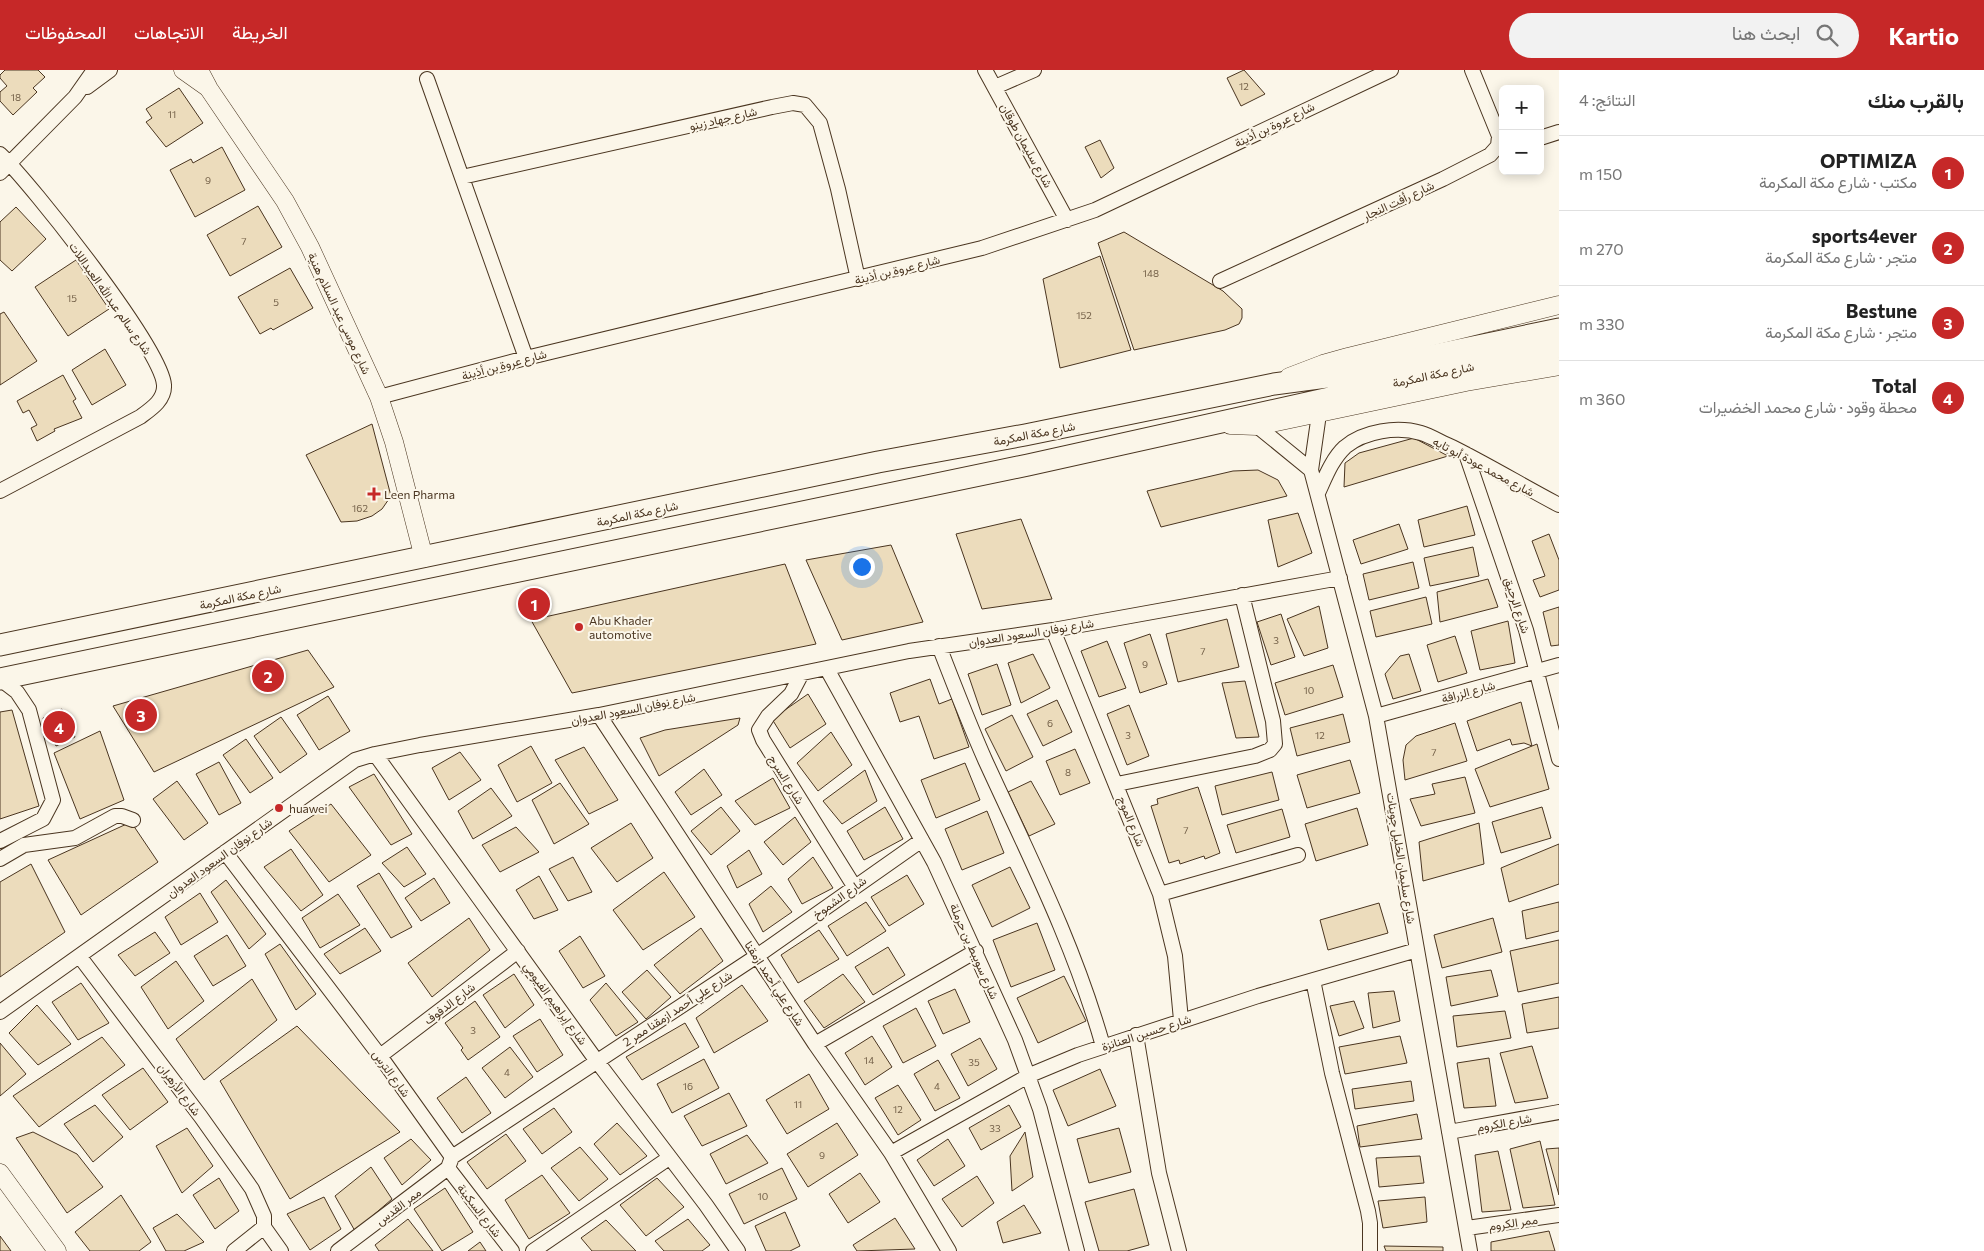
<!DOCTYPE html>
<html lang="ar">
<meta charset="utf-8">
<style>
body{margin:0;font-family:Commissioner,Vazirmatn,sans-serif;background:#f2f2f2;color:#222;direction:rtl}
.controls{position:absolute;right:15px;top:15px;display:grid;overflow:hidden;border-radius:8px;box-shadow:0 2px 12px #0003}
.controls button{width:45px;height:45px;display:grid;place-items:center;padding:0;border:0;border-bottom:1px solid #e0e0e0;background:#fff;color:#222;font:25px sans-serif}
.you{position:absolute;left:861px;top:496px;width:18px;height:18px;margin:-12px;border:4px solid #fff;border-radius:50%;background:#1a73e8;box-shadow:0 0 0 8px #1a73e833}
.badge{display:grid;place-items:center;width:32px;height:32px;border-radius:50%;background:#c62828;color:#fff;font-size:16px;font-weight:700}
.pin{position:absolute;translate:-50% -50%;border:2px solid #fff;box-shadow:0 1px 5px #0006}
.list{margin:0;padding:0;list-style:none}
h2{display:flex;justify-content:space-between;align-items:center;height:65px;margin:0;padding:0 20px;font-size:21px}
h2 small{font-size:16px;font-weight:400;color:#767676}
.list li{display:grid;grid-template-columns:32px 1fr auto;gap:15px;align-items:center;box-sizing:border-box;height:75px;padding:0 20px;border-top:1px solid #e0e0e0}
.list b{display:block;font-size:19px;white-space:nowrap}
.list p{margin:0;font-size:16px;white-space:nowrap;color:#767676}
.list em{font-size:16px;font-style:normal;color:#767676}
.icon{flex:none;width:28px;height:28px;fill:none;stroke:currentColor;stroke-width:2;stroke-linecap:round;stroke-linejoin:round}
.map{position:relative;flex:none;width:1559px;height:1181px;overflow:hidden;direction:ltr}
header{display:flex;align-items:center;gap:30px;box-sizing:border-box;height:70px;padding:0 25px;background:#c62828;color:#fff}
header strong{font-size:24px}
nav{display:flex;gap:28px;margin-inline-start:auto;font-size:18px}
.search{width:350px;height:45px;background:#f2f2f2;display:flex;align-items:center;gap:12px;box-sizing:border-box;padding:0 18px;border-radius:28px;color:#767676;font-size:19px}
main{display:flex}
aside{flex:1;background:#fff}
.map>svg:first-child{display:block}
</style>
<header>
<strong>Kartio</strong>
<div class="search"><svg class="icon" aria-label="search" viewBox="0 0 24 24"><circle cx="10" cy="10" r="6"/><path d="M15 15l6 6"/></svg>ابحث هنا</div>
<nav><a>الخريطة</a><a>الاتجاهات</a><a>المحفوظات</a></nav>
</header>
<main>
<aside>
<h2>بالقرب منك<small>النتائج: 4</small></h2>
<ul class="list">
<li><span class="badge">1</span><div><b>OPTIMIZA</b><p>مكتب · شارع مكة المكرمة</p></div><em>150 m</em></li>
<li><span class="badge">2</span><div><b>sports4ever</b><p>متجر · شارع مكة المكرمة</p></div><em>270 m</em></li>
<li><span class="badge">3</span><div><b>Bestune</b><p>متجر · شارع مكة المكرمة</p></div><em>330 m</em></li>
<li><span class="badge">4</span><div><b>Total</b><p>محطة وقود · شارع محمد الخضيرات</p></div><em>360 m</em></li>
</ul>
</aside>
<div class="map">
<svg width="1559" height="1181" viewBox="0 0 1559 1181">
<rect width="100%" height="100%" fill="#fbf6e9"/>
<path fill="#ecdcbc" stroke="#4a3520" d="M5,0H38L45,7L33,18L37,22L13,45L0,31V22L7,16L0,8V5Z
M1244,0L1265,24L1241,36L1227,8Z
M179,18L203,53L166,77L146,52L152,48L146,39Z
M1100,70L1114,98L1101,108L1085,77Z
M222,77L245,120L195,147L170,100L191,89L193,93Z
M258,136L282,177L230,206L207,165Z
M16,137L46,169L12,201L0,190V152Z
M1124,162L1223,221L1242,239V248L1239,254L1225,260L1134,280L1098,173Z
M1100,186L1131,280L1060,298L1043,209Z
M76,190L109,239L68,266L35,217Z
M290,198L313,238L273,260L271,258L260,264L238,227Z
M4,242L37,291L0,315V244Z
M105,279L126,315L92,335L72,300Z
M63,305L76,329L73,331L82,348L54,359L55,361L37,371L31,358L37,355L29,340L23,343L17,331Z
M372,354L391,426L382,439L372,446L357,451L341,452L306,385Z
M1414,368L1448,386L1344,417L1345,393L1359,383Z
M1258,400L1278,410L1287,426L1161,457L1147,421L1233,401Z
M1467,436L1475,465L1424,477L1418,450Z
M1298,443L1312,483L1278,497L1268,450Z
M1021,449L1052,529L982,539L956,464Z
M1399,454L1408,479L1361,494L1353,470Z
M1549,464L1559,490V520L1540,527L1533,510L1545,506L1532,471Z
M891,475L923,552L842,570L806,490Z
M1473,477L1479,506L1430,516L1424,488Z
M1413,492L1419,518L1369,530L1363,504Z
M785,494L816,574L572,623L531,550Z
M1488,509L1498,537L1440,552L1437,522Z
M1426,527L1432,554L1376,567L1370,541Z
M1319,536L1328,578L1304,586L1287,549Z
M1559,537V575L1551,576L1543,542Z
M1281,544L1295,587L1271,595L1257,552Z
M1227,549L1239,597L1178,612L1166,564Z
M1508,551L1515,593L1480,600L1471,561Z
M1150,564L1167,614L1140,623L1124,573Z
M1455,566L1467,603L1438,612L1427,575Z
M1107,571L1126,618L1099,627L1081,581Z
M308,580L334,617L154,702L113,636Z
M1033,584L1050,618L1021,633L1008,593Z
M1409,584L1421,621L1393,629L1385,604L1400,586Z
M997,594L1011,635L982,645L968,604Z
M1333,595L1343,627L1285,645L1275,613Z
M930,609L939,634L952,629L969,677L934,689L919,646L900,652L890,623Z
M1245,611L1259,667L1236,668L1222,613Z
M808,624L826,654L790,678L772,649Z
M328,626L350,661L319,680L297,645Z
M1057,630L1072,662L1043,676L1027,644Z
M1521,632L1532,676L1524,673L1512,675L1510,669L1477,681L1467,651Z
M1129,635L1149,686L1127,695L1107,644Z
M62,639L75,667L56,676L43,648Z
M12,640L39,736L0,749V642Z
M1343,644L1350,672L1297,686L1290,658Z
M1012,645L1033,687L1006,701L985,659Z
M281,647L307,684L280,703L254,666Z
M740,648L738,655L659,706L640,668L665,660Z
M1455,653L1467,691L1405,710L1403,690L1406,675L1416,666Z
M100,661L124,730L80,749L54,683Z
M831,662L852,695L818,721L797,693Z
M246,669L273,708L250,723L223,685Z
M1537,674L1549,719L1490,737L1475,699Z
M531,676L552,713L517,732L498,695Z
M584,677L618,730L589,744L555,690Z
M1075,679L1090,713L1060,725L1046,691Z
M460,682L481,710L449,730L432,698Z
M1350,690L1360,723L1307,738L1297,705Z
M219,692L241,733L219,745L196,704Z
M965,693L980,730L936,748L921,710Z
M704,699L722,725L691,745L675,722Z
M865,700L877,731L842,754L823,731Z
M1272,702L1279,730L1222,745L1215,716Z
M374,704L412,764L391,775L349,717Z
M1465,707L1475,743L1421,756L1410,729L1435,724L1432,714Z
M773,708L790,738L755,755L735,731Z
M177,711L208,753L184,770L153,729Z
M1031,711L1055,754L1029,766L1008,722Z
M560,713L589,754L554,774L532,730Z
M1198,717L1220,783L1205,789L1204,786L1180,794L1179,790L1169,793L1151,736L1158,734L1157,729Z
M491,718L512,746L473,769L458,741Z
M331,734L371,785L329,812L289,761Z
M721,737L740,761L711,785L691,761Z
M885,737L903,769L864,790L847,761Z
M1542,737L1551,768L1501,783L1492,752Z
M1357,738L1368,775L1316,791L1305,754Z
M1282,739L1290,767L1236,783L1227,755Z
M987,741L1004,783L962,800L945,759Z
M795,747L811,772L783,795L764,772Z
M131,752L158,792L81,845L48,790Z
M631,753L653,788L617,812L591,778Z
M1479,753L1484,794L1423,811L1419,772Z
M516,757L539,782L500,802L482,775Z
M1559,774V814L1509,832L1501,798Z
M407,777L426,804L404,817L382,793Z
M291,779L323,825L301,841L264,797Z
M749,780L762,804L737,818L727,796Z
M573,787L592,822L568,831L549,799Z
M813,787L833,818L802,834L788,809Z
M31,794L65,862L0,907V812Z
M1010,797L1030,838L992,857L972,815Z
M664,802L695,847L643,880L613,840Z
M379,803L412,857L391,868L357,816Z
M907,805L924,834L889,856L871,827Z
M539,806L558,840L534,849L516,820Z
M434,808L450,833L421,851L405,828Z
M226,810L266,864L249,879L211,822Z
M771,816L792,842L763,862L749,834Z
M200,823L218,852L181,875L165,847Z
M338,824L360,855L320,878L302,848Z
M866,832L886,861L847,886L828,856Z
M1559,832V861L1526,869L1522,841Z
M1379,833L1388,863L1328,880L1320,850Z
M469,848L490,880L432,927L408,893Z
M1493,848L1502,882L1442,898L1434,865Z
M1037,853L1055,900L1011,917L993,870Z
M365,858L381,881L340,904L324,884Z
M701,858L723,891L680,924L654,895Z
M819,860L839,889L798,913L781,885Z
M155,862L170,883L135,906L118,885Z
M227,865L246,896L213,916L194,886Z
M580,866L605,906L583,918L559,881Z
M1559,870V913L1518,922L1510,881Z
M280,874L316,924L296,940L265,884Z
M888,877L905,905L873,925L855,897Z
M176,891L204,931L168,959L141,917Z
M647,900L671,927L646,949L622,922Z
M1491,900L1498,926L1451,936L1446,907Z
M514,904L534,935L505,958L483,925Z
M843,904L865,932L824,958L804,931Z
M1064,906L1086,951L1038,973L1017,928Z
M252,909L277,950L204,1010L176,969Z
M81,913L109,953L78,970L52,932Z
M606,913L638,952L616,966L590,930Z
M742,915L768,951L714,983L696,948Z
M955,919L970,952L943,964L928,931Z
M1394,921L1400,951L1373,958L1368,923Z
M1559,927V958L1527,963L1522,934Z
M475,931L500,967L468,990L461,980L463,978L445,953Z
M1354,931L1364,958L1339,966L1330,936Z
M37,935L71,974L38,995L9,963Z
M916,938L936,976L903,993L883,956Z
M1505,941L1511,968L1457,977L1453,946Z
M540,949L563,985L537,1002L513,966Z
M685,953L699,977L642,1010L626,987Z
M297,956L400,1062L290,1129L220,1011Z
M872,966L892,997L865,1015L845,983Z
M1400,966L1407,993L1345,1004L1339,977Z
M102,967L125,995L39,1057L13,1026Z
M980,968L997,999L968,1016L951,984Z
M0,973L26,1004L0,1026Z
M1532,976L1548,1028L1515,1033L1500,983Z
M510,977L533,1007L505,1028L482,998Z
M1489,988L1496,1036L1464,1038L1457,993Z
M704,989L719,1018L672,1043L657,1014Z
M938,990L960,1028L935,1041L914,1004Z
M143,998L168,1032L130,1060L102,1025Z
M1100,999L1116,1036L1068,1056L1053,1020Z
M809,1004L829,1039L787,1064L766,1030Z
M466,1007L491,1043L462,1063L437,1028Z
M1411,1011L1414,1031L1355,1039L1352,1019Z
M898,1015L921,1050L898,1065L875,1028Z
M729,1023L747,1056L702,1076L684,1046Z
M95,1035L123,1067L93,1092L64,1054Z
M1009,1035L1021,1057L981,1080L969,1058Z
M554,1038L572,1062L542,1084L523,1059Z
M1417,1044L1422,1069L1360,1077L1357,1056Z
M617,1053L647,1086L620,1105L594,1074Z
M837,1053L858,1085L808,1117L787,1084Z
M187,1058L213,1096L182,1123L156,1076Z
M1119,1058L1131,1102L1089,1113L1077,1069Z
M33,1062L77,1084L103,1117L67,1143L16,1068Z
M1025,1062L1033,1107L1012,1121L1010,1086Z
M506,1064L526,1091L487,1119L467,1092Z
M747,1065L768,1093L726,1114L710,1084Z
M411,1069L431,1090L402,1115L384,1088Z
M948,1069L965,1096L934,1116L917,1090Z
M1540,1071L1555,1135L1523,1138L1510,1079Z
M580,1077L608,1109L579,1131L551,1098Z
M1559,1078V1125L1546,1079Z
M1498,1081L1511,1140L1482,1142L1475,1085Z
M1420,1086L1424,1113L1379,1117L1376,1088Z
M371,1097L392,1129L355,1161L335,1126Z
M782,1098L797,1129L744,1154L729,1124Z
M860,1103L880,1132L848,1153L829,1124Z
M542,1105L570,1143L529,1169L505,1130Z
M977,1106L994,1133L962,1157L942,1129Z
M219,1108L239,1141L215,1159L193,1125Z
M657,1108L684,1137L646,1166L620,1135Z
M445,1118L473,1162L442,1181L414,1139Z
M1134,1119L1149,1175L1127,1181H1099L1085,1132Z
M121,1125L151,1172L139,1181H90L75,1162Z
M324,1127L341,1159L310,1180L287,1144Z
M1425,1127L1427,1152L1383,1158L1378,1131Z
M1024,1135L1041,1163L1003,1173L997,1152Z
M785,1142L800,1176L790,1181H766L755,1156Z
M177,1144L204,1172L184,1181H166L153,1158Z
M895,1148L915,1179L857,1181L853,1175Z
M408,1149L433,1181H379L375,1175Z
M688,1149L710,1175L702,1181H664L655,1171Z
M606,1150L636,1181H592L581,1168Z
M1549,1161L1555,1181H1491V1172Z
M0,1166L11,1181H0Z
M480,1172L486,1181H468Z
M1384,1176L1443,1177V1181H1386Z"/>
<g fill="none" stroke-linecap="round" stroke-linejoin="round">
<g stroke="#4a3520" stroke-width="16">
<path id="minor" d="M985,0L1067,150
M427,9L526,288
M87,17L110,0
M995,17L1034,0
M1540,68L1559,62
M0,84C31,113 162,279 164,315C165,330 151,339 140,347L0,421
M0,103L75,27L94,0
M462,107L772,37L793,33L805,35L820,53L838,119L858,209
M1220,211L1443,109L1490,85L1498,76L1499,66L1472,0
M379,327L526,288L982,178L1095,140L1391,0
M1319,344L1311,400L1376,646L1470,1181
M1257,356L1311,400
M1466,384L1526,560L1559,689
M1318,423C1325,408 1332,389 1345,377C1364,361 1397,356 1421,363C1431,366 1442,373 1452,377C1488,395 1523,416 1559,435
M1053,560L1160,824L1175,886L1181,950
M939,576C954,615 969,654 986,692C1030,788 1074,874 1103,976
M827,599L934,792L1015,970L1040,1039L1077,1181
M801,605L791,624L768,646L759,660L763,670L854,816
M599,645L815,974L891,1083L949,1181
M1376,646L1559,595
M375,684L596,990L706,1135L738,1181
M1117,714L1255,686L1270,680L1275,674L1273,651L1242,525
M0,771L43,749L53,730L29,640L17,622L0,609
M225,782L380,986L452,1087
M0,789L24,775L75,768L115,746H122L133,750
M1160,824L1298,785
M80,887L201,1047L252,1119L264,1146V1157L281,1181
M1313,910L1332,1003L1368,1141L1370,1153V1181
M0,942L355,690L375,684L420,675L599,645L909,581L1053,560L1340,508
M1136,965L1159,1103L1179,1181
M815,974L976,881
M380,986L518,881
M1449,1062L1559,1042
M891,1083L1030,1005L1078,985L1258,926L1417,880
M452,1087L757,886L922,770
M448,1098L512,1181
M1467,1158L1559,1145
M234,1181L264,1157
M338,1181L448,1098L452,1087
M533,1181L669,1088"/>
</g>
<g stroke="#4a3520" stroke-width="19">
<path id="tertiary" d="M183,0L207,17
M199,0L209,19L285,131L310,177L379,327L394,372L424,488
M1289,307L1323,294L1348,287L1559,235
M1230,355L1257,356L1466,312L1559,296
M0,1103L57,1181"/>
</g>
<g stroke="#4a3520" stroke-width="23">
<path id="primary" d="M0,575L878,392L1025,365L1274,314L1334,306L1559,259
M0,609L1028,395L1559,277"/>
</g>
<use href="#minor" stroke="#fbf6e9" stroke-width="14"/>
<use href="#tertiary" stroke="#fbf6e9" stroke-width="18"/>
<use href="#primary" stroke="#fbf6e9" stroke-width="21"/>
</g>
<g fill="#c62828" stroke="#fbf6e9" stroke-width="2">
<path d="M371.5 416.5h5v5h5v5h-5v5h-5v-5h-5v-5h5z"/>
<circle cx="579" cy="557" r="5"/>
<circle cx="279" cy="738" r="5"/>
</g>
<g text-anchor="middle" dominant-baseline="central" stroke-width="4" stroke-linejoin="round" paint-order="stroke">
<g font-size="10" fill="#725f47">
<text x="1244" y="16">12</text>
<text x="16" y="27">18</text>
<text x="172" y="44">11</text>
<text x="208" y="110">9</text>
<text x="244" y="171">7</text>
<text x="1151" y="203">148</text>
<text x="72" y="228">15</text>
<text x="276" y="232">5</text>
<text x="1084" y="245">152</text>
<text x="360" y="438">162</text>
<text x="1276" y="570">3</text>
<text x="1203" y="581">7</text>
<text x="1145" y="594">9</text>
<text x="1309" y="620">10</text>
<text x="1050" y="653">6</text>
<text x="1128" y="665">3</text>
<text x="1320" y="665">12</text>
<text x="1434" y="682">7</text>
<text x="1068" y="702">8</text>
<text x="1186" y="760">7</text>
<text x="473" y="960">3</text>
<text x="869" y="990">14</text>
<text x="974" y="992">35</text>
<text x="507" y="1002">4</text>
<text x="688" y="1016">16</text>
<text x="937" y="1016">4</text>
<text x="798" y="1034">11</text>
<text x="898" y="1039">12</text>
<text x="995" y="1058">33</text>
<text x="822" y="1085">9</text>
<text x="763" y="1126">10</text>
</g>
<g font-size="12" fill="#4a3520" stroke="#fbf6e9">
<text transform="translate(723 48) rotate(-13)">شارع جهاد زينو</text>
<text transform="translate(1274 54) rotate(-26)">شارع عروة بن أذينة</text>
<text transform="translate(1027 75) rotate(61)">شارع سليمان طوقان</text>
<text transform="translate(1398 130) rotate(-25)">شارع رأفت النجار</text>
<text transform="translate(897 199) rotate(-14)">شارع عروة بن أذينة</text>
<text transform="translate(111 228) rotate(55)">شارع سالم عبدالله العبداللات</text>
<text transform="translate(340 243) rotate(65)">شارع موسى عبد السلام هنية</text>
<text transform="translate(504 294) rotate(-15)">شارع عروة بن أذينة</text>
<text transform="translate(1433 304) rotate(-12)">شارع مكة المكرمة</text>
<text transform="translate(1034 363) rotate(-11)">شارع مكة المكرمة</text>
<text transform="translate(1484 396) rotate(28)">شارع محمد عودة أبو تايه</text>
<text transform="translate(637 443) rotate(-12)">شارع مكة المكرمة</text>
<text transform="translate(240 526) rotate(-12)">شارع مكة المكرمة</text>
<text transform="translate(1518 535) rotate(72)">شارع الرحيق</text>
<text transform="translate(1031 562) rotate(-9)">شارع نوفان السعود العدوان</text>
<text transform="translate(1468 621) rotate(-15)">شارع الزرافة</text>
<text transform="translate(633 638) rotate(-11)">شارع نوفان السعود العدوان</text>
<text transform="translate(787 709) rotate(58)">شارع السرج</text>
<text transform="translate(1132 751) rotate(68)">شارع الموج</text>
<text transform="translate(219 787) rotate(-36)">شارع نوفان السعود العدوان</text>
<text transform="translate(1402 788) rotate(81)">شارع سليمان الخليل جوينات</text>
<text transform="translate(839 827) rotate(-36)">شارع الشموخ</text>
<text transform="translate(975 881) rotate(66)">شارع سويبط بن حرملة</text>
<text transform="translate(775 913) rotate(57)">شارع علي أحمد ازمقنا</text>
<text transform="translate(449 933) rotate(-37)">شارع الدفوف</text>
<text transform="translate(556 933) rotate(54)">شارع إبراهيم الفيومي</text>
<text transform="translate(677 938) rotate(-33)">شارع علي أحمد ازمقنا ممر 2</text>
<text transform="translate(1146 962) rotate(-18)">شارع حسين العنانزة</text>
<text transform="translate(392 1003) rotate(54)">شارع الترس</text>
<text transform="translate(180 1019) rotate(53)">شارع الأزهران</text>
<text transform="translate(1504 1052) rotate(-10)">شارع الكروم</text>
<text transform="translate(398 1136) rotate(-37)">ممر القدس</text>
<text transform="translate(480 1140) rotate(52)">شارع السكينة</text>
<text transform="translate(1513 1152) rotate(-8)">ممر الكروم</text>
</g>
<g font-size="12" fill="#4a3520" stroke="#fbf6e9" text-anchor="start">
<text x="384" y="424">Leen Pharma</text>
<text x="589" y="550">Abu Khader<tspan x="589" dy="14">automotive</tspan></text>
<text x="289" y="738">huawei</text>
</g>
</g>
</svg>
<div class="controls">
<button>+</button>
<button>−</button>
</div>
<div class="you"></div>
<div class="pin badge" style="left:534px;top:534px">1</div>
<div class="pin badge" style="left:268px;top:606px">2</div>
<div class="pin badge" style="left:141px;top:645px">3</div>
<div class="pin badge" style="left:59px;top:657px">4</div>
</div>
</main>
